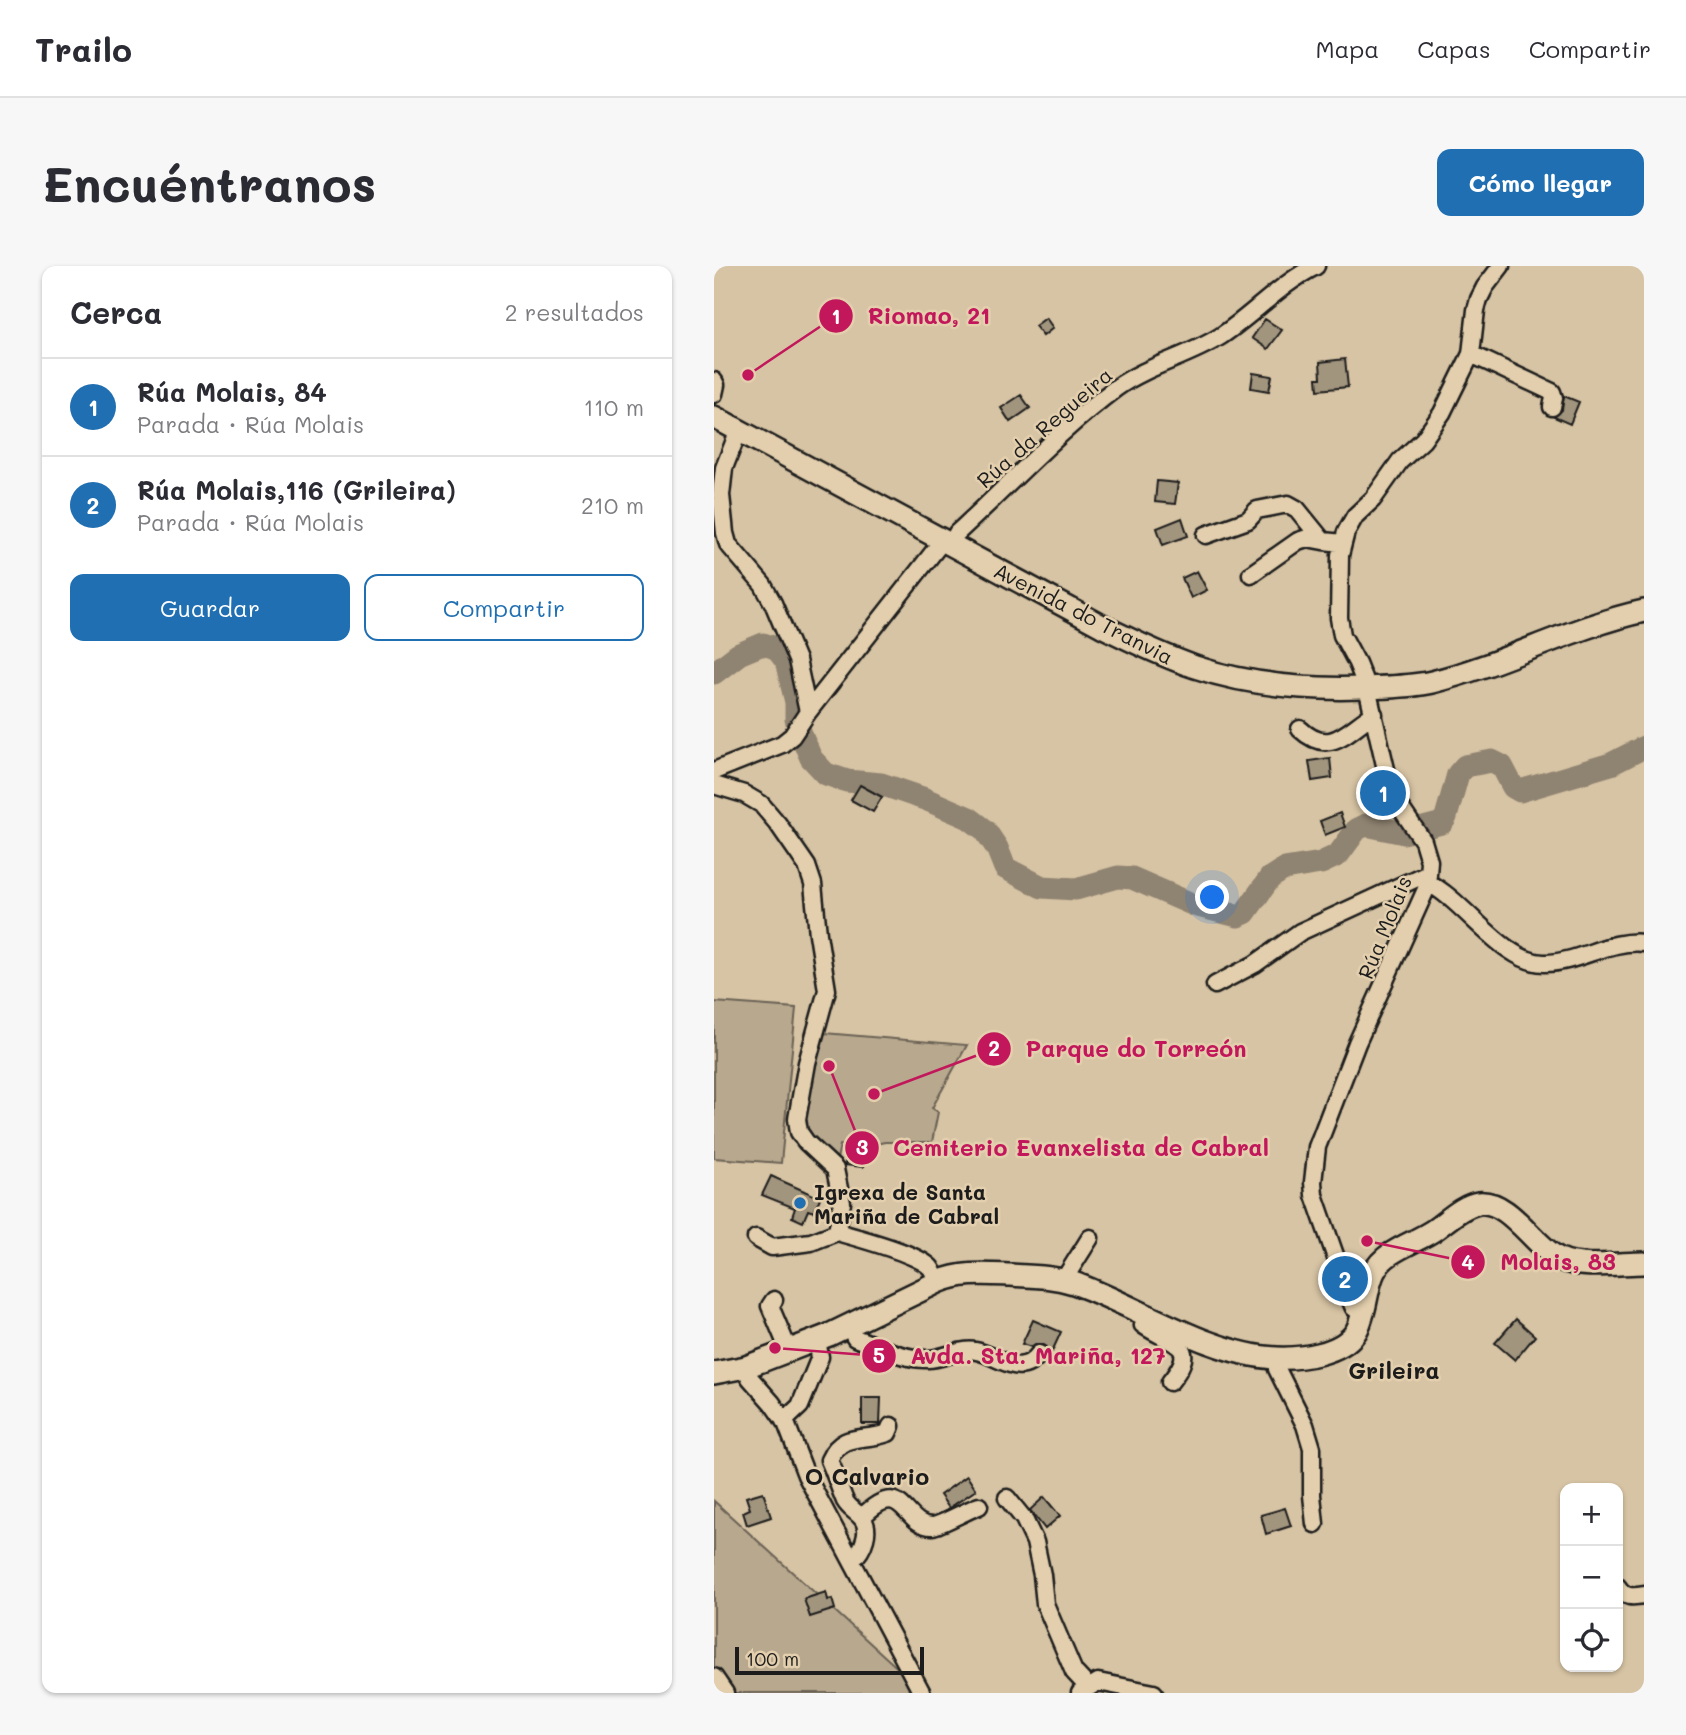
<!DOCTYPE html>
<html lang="es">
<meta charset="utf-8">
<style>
body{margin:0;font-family:Mali,sans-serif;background:#f7f7f7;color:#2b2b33}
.controls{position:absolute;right:21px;bottom:21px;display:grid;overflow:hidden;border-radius:14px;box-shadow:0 2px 5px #0004}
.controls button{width:63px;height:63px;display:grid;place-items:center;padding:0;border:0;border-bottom:2px solid #e1e1e2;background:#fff;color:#2b2b33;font:35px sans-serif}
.scale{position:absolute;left:21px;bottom:18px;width:189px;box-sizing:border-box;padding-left:7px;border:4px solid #1c1c1c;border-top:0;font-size:19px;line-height:24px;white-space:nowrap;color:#1c1c1c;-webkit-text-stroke:5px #e3cfad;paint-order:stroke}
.you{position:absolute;left:499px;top:632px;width:24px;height:24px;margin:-18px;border:5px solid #fff;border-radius:50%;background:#1a73e8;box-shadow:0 0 0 10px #1a73e833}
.badge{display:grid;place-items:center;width:46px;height:46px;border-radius:50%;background:#1f6fb2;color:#fff;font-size:23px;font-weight:700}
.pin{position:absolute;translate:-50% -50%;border:4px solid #fff;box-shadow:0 2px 7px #0006}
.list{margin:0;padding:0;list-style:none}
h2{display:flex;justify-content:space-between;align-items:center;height:91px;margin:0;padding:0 28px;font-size:30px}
h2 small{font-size:23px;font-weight:400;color:#7c7c81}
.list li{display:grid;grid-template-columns:46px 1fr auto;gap:21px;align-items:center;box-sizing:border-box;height:98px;padding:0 28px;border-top:2px solid #e1e1e2}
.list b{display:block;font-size:26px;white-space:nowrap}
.list p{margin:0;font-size:23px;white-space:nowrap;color:#7c7c81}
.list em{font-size:23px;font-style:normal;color:#7c7c81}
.actions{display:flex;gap:14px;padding:21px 28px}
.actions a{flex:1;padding:16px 0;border:2px solid #1f6fb2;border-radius:14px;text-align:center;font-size:24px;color:#1f6fb2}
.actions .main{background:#1f6fb2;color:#fff}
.icon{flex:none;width:38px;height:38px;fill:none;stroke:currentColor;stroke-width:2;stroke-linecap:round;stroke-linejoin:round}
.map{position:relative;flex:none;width:930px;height:1427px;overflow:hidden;border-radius:14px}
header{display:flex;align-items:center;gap:42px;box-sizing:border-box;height:98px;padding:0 35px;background:#fff;border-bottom:2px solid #e1e1e2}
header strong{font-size:33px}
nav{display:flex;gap:38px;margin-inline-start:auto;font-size:24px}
.intro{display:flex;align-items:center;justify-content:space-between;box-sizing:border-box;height:168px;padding:0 42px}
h1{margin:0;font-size:49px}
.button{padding:18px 32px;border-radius:14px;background:#1f6fb2;color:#fff;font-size:24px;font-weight:700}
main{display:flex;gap:42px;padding:0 42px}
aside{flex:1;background:#fff;border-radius:14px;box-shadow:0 2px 5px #0004}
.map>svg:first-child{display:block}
</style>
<header>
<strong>Trailo</strong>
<nav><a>Mapa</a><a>Capas</a><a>Compartir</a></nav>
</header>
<div class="intro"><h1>Encuéntranos</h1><a class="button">Cómo llegar</a></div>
<main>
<aside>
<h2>Cerca<small>2 resultados</small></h2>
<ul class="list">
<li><span class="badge">1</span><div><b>Rúa Molais, 84</b><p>Parada · Rúa Molais</p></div><em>110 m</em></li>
<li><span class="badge">2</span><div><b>Rúa Molais,116 (Grileira)</b><p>Parada · Rúa Molais</p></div><em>210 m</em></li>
</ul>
<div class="actions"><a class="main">Guardar</a><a>Compartir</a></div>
</aside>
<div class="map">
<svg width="930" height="1427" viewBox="0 0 930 1427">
<rect width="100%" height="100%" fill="#d7c4a4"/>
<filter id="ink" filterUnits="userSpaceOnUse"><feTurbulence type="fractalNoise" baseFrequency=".0143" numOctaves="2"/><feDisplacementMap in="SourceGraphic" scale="14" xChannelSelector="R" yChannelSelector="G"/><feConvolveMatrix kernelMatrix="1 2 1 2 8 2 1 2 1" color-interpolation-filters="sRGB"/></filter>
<g filter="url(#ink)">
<path fill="#b8a88e" stroke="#6a6255" stroke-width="2" d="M0,736L82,742L67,897L0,892Z
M110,767L253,779L218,842L224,846L218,876H171L156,879L151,882L126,879L123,893C109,884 94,875 90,858C87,845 104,781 110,767Z
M0,1235L211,1427H0Z"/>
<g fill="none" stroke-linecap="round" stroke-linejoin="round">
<path stroke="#8f8371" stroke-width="23" d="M0,407L25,388L49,378L62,382L72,395L82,436V453L88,471L97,492L112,508L133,515L167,518L211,533L255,552L271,564L283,582L291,602L328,621L362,623L404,611L418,612L480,639L524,650L531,647L556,612L570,603L607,597L624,589L643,563L652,559L690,567L728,557L732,551L744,508L751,500L778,495L788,500L799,521L806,525L897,498L930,481"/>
</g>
<path fill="#a2957e" stroke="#1c1c1c" stroke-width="2" d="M332,52L339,62L329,70L321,60Z
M551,53L568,64L554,83L538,72Z
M631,93L634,121L604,124L603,112H607L606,96Z
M539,107L558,110L555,125L537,122Z
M307,129L316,142L296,156L287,142Z
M850,130L865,136L856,158L840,151L848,144Z
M443,215L464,217L461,238L441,236Z
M468,252L474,270L449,279L443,262Z
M483,305L493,324L477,332L468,312Z
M616,492L618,512L598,515L595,495Z
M146,519L168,531L159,546L137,534Z
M626,547L631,561L611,569L606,555Z
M134,880L149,881L147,889H151L149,901L131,899Z
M57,910L106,932L100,946L94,944L89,956L78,951L81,942L48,929Z
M802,1053L821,1070L801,1094L781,1077Z
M319,1054L347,1066L336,1090L333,1081L328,1078H321L317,1081L308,1078Z
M148,1132H167L166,1158H148Z
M253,1210L262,1224L235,1242L226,1229Z
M49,1226L57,1251L33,1259L29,1246L36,1243L32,1231Z
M330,1231L346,1250L331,1263L316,1244Z
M571,1242L577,1260L552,1268L547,1249Z
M112,1326L114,1334L118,1333L121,1343L96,1351L90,1333Z"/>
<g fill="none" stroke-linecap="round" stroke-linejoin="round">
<g stroke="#1c1c1c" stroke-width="21">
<path id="minor" d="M757,88L838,126L840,132L838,141
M0,115L2,119L0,128
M25,164L10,202L7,229L11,267L14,278L49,319L59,337L83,394L94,446
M492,269L534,254L543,244L574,238L583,243L609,275L629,277
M237,278L243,267C294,220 347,163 402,122C434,99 474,91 507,70C540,48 566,18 602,0
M537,308L584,275L593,272L609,275
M586,463C617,492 634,463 660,448
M0,505L68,478L78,470L94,446L229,274
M0,519L30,528L47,538L64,558L93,600L99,618L104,668L113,724L93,797L83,853L85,866L92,876L121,903L128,937L123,966C144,972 202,987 216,1001C219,1004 221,1012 224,1016
M714,617C750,634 790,698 831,697C865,697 895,673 930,677
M501,719L541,698L586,666L714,607
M42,972L58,981L97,976L123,966
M352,1015L354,1007L376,972
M60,1034L56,1040L75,1085
M649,1047L640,1042L637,1035L600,929L599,916L603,881L643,777L713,621L715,595L709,575L678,529L653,422L643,397L628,369L625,352L626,289L632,266L641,250L659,233L686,195L709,174L728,147L757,88L762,44L765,33L771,21L787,0
M432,1049L429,1059C458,1079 487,1077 456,1116
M135,1060L141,1072C164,1080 190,1094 214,1093C229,1093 246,1082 262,1085C284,1089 306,1114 325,1088
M562,1092L563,1103L591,1159L598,1182V1229L601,1258
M32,1101L36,1112L58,1137L72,1157L92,1209L208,1427
M70,1155L86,1140L106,1091L103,1074
M293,1232L310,1253L321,1276L328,1309L331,1338L360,1406L374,1421
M148,1251C191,1208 188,1261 219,1260C227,1259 253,1244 265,1240
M138,1294C149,1285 159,1262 146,1250C141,1245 135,1242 131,1235C125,1221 121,1207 115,1194C128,1165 150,1176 174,1167L177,1160
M904,1321C910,1332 919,1331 930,1329
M0,1411L11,1427
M366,1427L384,1416L440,1427"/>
</g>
<g stroke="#1c1c1c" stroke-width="26">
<path id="secondary" d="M0,151L388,360C418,375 449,390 481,401C535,419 592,424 649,422C672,421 696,421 718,416C790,398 857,361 930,345
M0,1107L32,1101L115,1069L224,1016C248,1006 271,1008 297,1009C319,1011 343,1010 365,1019C424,1041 499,1090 563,1092C587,1093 626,1088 641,1067C645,1062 647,1053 649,1047C653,1034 654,1018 660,1006C671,984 701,977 720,964C733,955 749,939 765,937C796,934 820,981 846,993C866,1003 907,997 930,997"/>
</g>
<use href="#minor" stroke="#e3cfad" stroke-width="16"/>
<use href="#secondary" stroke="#e3cfad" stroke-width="21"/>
</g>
</g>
<circle fill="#1f6fb2" stroke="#e3cfad" stroke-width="2.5" cx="86" cy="937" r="7"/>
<g text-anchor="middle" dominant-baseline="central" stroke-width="5" stroke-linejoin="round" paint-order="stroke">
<g font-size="21" fill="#1c1c1c" stroke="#e3cfad">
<text transform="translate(330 161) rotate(-41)">Rúa da Regueira</text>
<text transform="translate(370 347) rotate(27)">Avenida do Tranvia</text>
<text transform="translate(670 661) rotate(-68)">Rúa Molais</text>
</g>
<g font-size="21" font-weight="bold" fill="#1c1c1c" stroke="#e3cfad" text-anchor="start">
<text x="100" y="925">Igrexa de Santa<tspan x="100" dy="24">Mariña de Cabral</tspan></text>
</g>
<g font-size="23" font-weight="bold" fill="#1c1c1c" stroke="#e3cfad">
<text x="680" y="1104">Grileira</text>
<text x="153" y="1210">O Calvario</text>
</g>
</g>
<path fill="none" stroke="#c2185b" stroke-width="2.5" d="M34 109L122 50M160 828L280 783M115 800L148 882M653 975L754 996M61 1082L165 1090"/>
<g fill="#c2185b" stroke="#e3cfad" stroke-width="2.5">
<circle cx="34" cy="109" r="7"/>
<circle cx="160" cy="828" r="7"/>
<circle cx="115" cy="800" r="7"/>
<circle cx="653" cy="975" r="7"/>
<circle cx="61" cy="1082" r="7"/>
<circle cx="122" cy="50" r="18"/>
<circle cx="280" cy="783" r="18"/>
<circle cx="148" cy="882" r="18"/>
<circle cx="754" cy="996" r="18"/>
<circle cx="165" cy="1090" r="18"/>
</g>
<g font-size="21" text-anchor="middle" font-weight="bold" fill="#fff">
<text x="122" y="58">1</text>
<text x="280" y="790">2</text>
<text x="148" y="889">3</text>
<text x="754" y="1004">4</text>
<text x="165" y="1097">5</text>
</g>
<g font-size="23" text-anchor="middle" font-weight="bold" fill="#c2185b" stroke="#e3cfad" stroke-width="5" stroke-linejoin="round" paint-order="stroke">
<text x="215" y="58">Riomao, 21</text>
<text x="422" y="791">Parque do Torreón</text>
<text x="367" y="890">Cemiterio Evanxelista de Cabral</text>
<text x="844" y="1004">Molais, 83</text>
<text x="324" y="1098">Avda. Sta. Mariña, 127</text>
</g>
</svg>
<div class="controls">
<button>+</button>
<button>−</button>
<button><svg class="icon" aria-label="locate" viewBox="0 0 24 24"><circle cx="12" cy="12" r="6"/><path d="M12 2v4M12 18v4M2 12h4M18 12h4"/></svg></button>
</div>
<div class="scale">100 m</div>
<div class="you"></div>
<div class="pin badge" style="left:669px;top:527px">1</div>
<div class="pin badge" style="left:631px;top:1013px">2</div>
</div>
</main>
